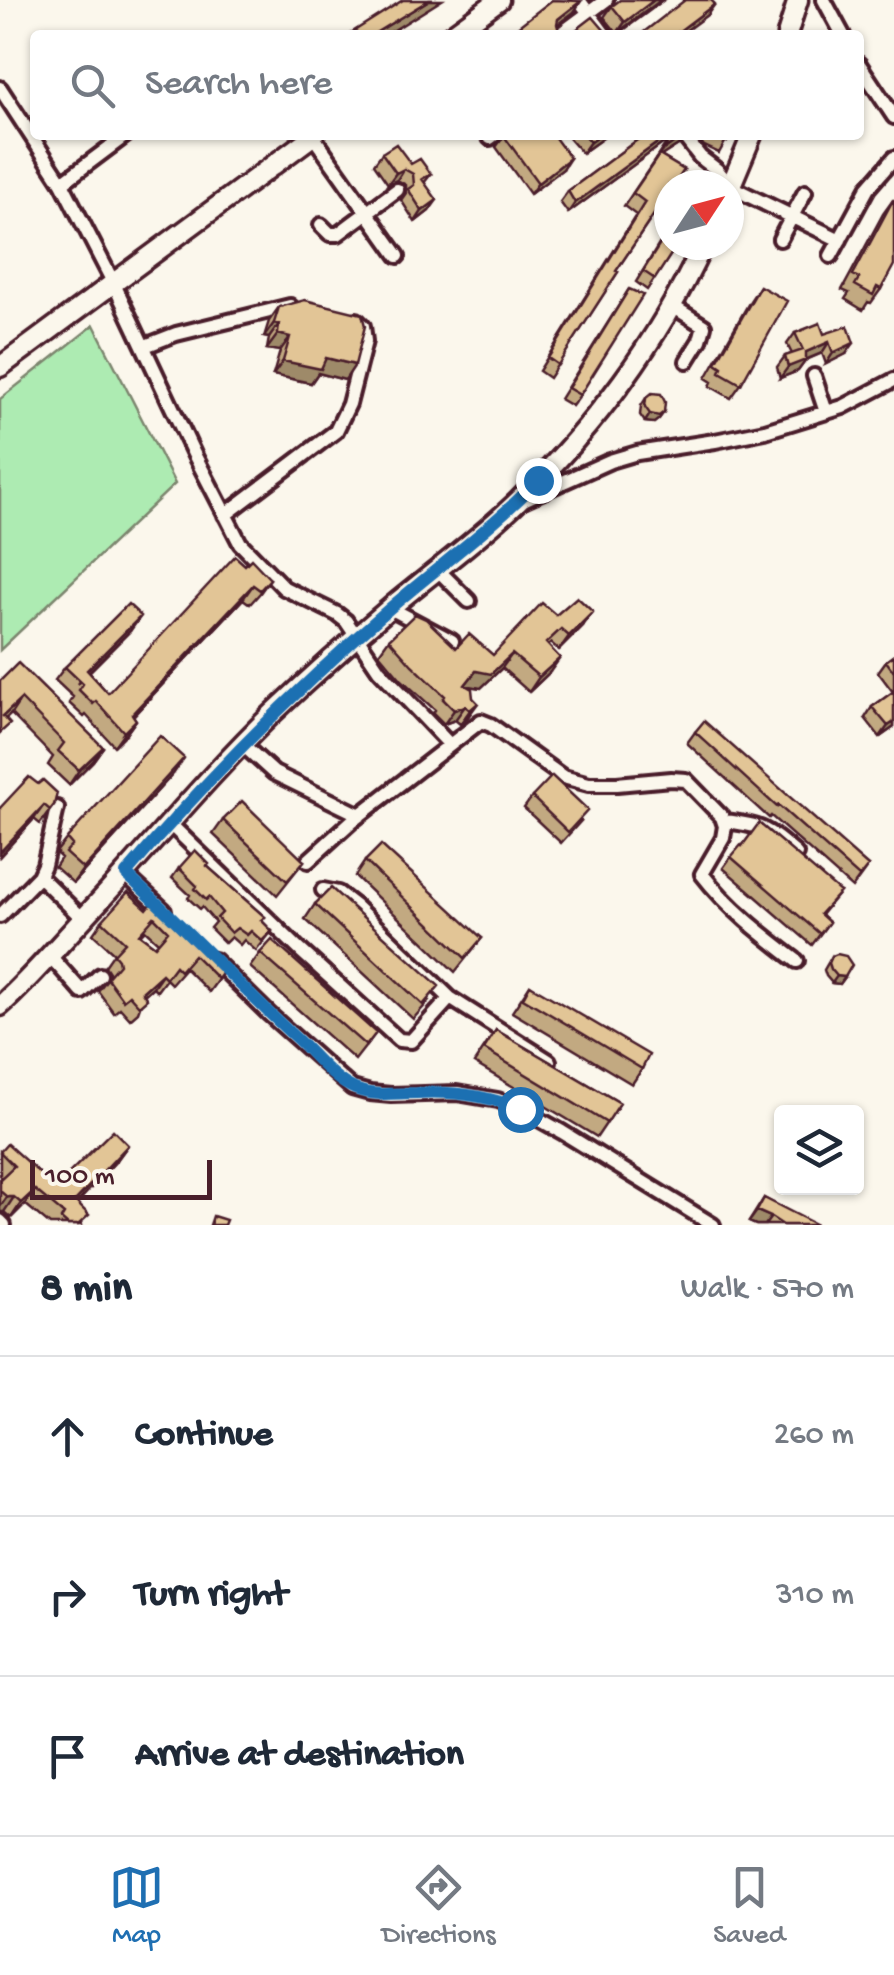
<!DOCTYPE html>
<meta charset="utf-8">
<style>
body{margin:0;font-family:"Gochi Hand",sans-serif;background:#f6f6f7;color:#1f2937}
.controls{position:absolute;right:30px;bottom:30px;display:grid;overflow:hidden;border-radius:10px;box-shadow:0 2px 8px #0004}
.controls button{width:90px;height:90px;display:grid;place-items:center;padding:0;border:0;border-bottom:2px solid #e0e1e3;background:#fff;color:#1f2937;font:50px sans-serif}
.compass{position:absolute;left:654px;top:170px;width:90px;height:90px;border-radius:50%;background:#fff;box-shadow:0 2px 8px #0004;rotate:54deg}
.scale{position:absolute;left:30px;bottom:25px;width:182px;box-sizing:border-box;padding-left:10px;border:5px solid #4a1f2b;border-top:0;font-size:28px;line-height:35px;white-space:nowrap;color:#4a1f2b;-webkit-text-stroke:8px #fbf7ec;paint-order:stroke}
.stop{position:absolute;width:30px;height:30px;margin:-22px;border:8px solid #1f6fb2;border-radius:50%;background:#fff}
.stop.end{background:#1f6fb2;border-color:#fff;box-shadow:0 2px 10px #0008}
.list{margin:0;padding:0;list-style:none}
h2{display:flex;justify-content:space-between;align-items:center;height:130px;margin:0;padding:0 40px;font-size:42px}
h2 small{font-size:32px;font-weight:400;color:#747a83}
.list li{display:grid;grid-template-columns:65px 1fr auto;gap:30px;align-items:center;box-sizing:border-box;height:160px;padding:0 40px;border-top:2px solid #e0e1e3}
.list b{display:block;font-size:38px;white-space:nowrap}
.list em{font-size:32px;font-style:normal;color:#747a83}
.icon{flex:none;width:55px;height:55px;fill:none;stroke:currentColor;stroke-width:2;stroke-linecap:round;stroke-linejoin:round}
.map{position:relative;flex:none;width:894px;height:1225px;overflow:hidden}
.search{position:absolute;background:#fff;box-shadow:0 2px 8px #0004;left:30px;right:30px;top:30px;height:110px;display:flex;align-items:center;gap:25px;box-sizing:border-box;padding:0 35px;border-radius:10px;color:#747a83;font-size:38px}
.sheet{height:610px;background:#fff}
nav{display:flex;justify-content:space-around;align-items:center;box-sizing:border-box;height:140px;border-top:2px solid #e0e1e3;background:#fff;font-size:28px;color:#747a83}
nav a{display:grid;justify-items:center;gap:5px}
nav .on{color:#1f6fb2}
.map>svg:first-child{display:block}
</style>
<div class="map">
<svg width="894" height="1225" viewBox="0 0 894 1225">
<rect width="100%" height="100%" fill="#fbf7ec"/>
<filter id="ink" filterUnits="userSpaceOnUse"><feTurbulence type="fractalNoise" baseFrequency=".01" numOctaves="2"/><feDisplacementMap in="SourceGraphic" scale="20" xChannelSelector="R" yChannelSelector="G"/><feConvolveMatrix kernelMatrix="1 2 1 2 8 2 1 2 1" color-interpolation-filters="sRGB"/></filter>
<g filter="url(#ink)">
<path fill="#adebb2" stroke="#7c856e" stroke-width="2.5" d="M94,325L175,484L0,650V399Z"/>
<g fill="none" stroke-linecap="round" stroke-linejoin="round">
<g stroke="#4a1f2b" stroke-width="20">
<path id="street" d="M579,0L605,35
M824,0L843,35
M559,35L606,0
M629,35L676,0
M859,64L894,117
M0,88L62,183L114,284L194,454L240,543L284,588L337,614L346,621L379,670L450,745
M683,135L700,157L717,170L731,187L840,240
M313,136L398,256
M490,138L494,135
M62,183L126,135
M321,225L330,234H338L397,190
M780,239L805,192
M831,256L868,188L894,158
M671,305L704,326L700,340L687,361
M145,346L176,334L290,306
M814,376L826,412
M523,500L610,461L637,453L715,441L765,431L843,407L894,380
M225,515L336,431L349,404L365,341L363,326L357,320
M438,570L469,601
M390,608L452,641
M243,745L274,773L360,815
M57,808L44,865L39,876L83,919
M724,821C763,825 767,829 796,854
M170,824L301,951L399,1040L411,1041L450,998L549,1061
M308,861L352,821L481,721L491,725L563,777L589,784H617L671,779L686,780L722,817L725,826L723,838L702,874C728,908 763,935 797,961
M126,875L164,910
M323,890L338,893L356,907L450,998
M0,916L39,876
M50,956L82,992L100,975
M214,960L269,1014L352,1088L370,1093L391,1095L457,1093L498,1100L521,1109L562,1132L713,1225
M0,1221L4,1225"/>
</g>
<g stroke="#4a1f2b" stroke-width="25">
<path id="secondary" d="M451,35L499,0
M787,35L798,0
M729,190L752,135
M0,367L314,135
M0,1006C30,979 56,948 83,919C147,851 206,778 273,713C311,677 351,641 391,607C433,572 479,539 518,501C596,424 657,344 703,245"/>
</g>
<use href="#street" stroke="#fbf7ec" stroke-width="12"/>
<use href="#secondary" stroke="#fbf7ec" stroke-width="18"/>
</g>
<path fill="#c2a981" stroke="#4a1f2b" stroke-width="2.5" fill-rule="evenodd" d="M661,0L617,33L604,17L612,6Z
M505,135L563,169L530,194L496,147Z
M569,135H607L582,153L569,138Z
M644,135H685L678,145L661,156L684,170L616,271L618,272L549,378L539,371L636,215L624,206L669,139L568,213L560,202L568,191Z
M699,135H729L719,153L704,146L698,138Z
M382,153L431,174L424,183L429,211L415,222L401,200L406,193V185L397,180L388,184L374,164Z
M893,200L881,289L871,303L868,302L863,310L845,299L849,293L842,290L883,214Z
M669,228V245H677L647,290L636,282Z
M760,286L741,384L731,398L710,386L712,382L706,378L750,301Z
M629,289L580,395L572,406L560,399Z
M279,307L345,380L318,373L311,383L273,375L280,351L267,349L269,338L264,337L269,321Z
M795,333L824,334L846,354L826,364L822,353L806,360L798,371L780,378L777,367L785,356L792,354L787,344Z
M646,398L664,412L659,419L654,423L645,422L640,415L641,406Z
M245,565L270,579L260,593L250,604L243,599L133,716L136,720L126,734L114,746L86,715L84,717L69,703L73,697L55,680L65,667L131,630L89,672L108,693Z
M556,615L583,626L559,650L551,643L548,646L550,672L529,692L502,668L481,688L466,686L473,698L468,717L460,724L455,720L444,724L433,713L435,710L402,680L379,653L389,639L456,648L493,655Z
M894,655V727L880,737L865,718L872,707L893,692L878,672L886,661Z
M0,681L103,747L93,761L69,785L48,765L53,757L11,714L6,719Z
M695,732L868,866L852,888L771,816L769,818L687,743Z
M174,773L73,883L55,867L61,858L57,854V851L68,837Z
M532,797L581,821L561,843L524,808Z
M54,805L40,824L34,819L0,856V808Z
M223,820L304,861L277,895L213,834Z
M731,857L840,892L821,915L829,922L812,945L723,868Z
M365,861L482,938L455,972L355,876Z
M207,866L265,917L262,921L272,931L256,951L244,940L240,945L231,937L225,943L210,928L215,922L202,907L200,909L188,898L190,895L172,878L179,868Z
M315,904L429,1001L413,1019L305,919Z
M147,909L227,967L209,992L185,968L171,984L166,979L157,991L153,987L144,995L138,1012L130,1019L120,1008L114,1013L98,991L110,975L109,972L105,966L114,953L93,934L102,921ZM145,930L158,942L155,946L140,935Z
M260,953L376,1033L355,1060L250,967Z
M832,956L845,977L840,984L832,983L826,976L824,970Z
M530,985L642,1069L632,1084L512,1012Z
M496,1030L620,1103L597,1137L474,1063Z
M128,1145L117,1160L77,1203L81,1225H50L25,1204L11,1218L4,1212H0V1179L1,1178L0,1177V1151L55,1187Z
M764,1198L814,1225H756L749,1222Z"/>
<path fill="#9e8a69" stroke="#4a1f2b" stroke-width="2.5" d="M429,0H442L386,35H372Z
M654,0H661L617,33L625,22Z
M581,1L574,12L550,30L558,19Z
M715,4L707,15L680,35H674Z
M600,135H607L582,153L590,142Z
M668,135H672L669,139L568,213L575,203Z
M685,135L678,145L655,160L663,150Z
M570,158L563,169L530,194L538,183Z
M404,169L397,180L388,184L396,173Z
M437,200L429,211L415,222L422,211Z
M274,323L279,324L269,338L264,337Z
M278,334L290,337L280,351L267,349Z
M829,342L822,353L805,360H806L798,371L780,378L788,367L806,352Z
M854,343L846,354L826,364L833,353Z
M326,358L355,365L345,380L318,373L311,383L273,375L283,361Z
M664,412L659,419L654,423L645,422L650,414Z
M253,585L243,599L122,728L132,714Z
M593,612L583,626L559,650L569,636Z
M141,616L131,630L77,684L87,670Z
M512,654L502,668L481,688L465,685L476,671Z
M560,658L550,672L529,692L539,677Z
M21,699L11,714L0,724L3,716Z
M478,703L468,717L460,724L470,710Z
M465,706L455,720L444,724L454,710Z
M136,720L126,734L114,746L124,732Z
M894,722V727L880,737L888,726Z
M103,747L93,761L69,785L79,770Z
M184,758L174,773L73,883L83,869Z
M44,805L34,819L0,856V852Z
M162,974L153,987L136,1002L142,992Z
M837,976L845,977L840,984L832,983Z
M128,1145L117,1160L65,1216L75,1201Z
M35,1190L25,1204L11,1218L21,1203Z
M7,1197H14L4,1212H0V1207Z
M757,1211L771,1217L765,1225H756L749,1222Z"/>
<path fill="#e2c596" stroke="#4a1f2b" stroke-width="2.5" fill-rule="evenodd" d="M403,0H429L372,35H352L351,33Z
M552,0L581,1L558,19L557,24L559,31L567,34L572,33L593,17L605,31L600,35H507Z
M620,0H654L625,22L612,6Z
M685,0H711L715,4L674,35H640Z
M505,135H553L570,158L538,183L504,136Z
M584,135H600L590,142Z
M644,135H668L575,203L568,191Z
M672,135H684L663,150Z
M712,135H729L727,142Z
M396,144L411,164L420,159L431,174L422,179L437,200L422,211L408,189L414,185L413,174L404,169L396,173L382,153Z
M659,155L684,170L674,185H669V192L616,271L618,272L558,365L548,358L645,202L633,193Z
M705,171L719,180L715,185H697Z
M893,200H894V265L881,289L877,287L873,295L855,285L859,278L853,275Z
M669,230V245H677L655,279L643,271Z
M760,286L787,301L741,384L720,372L722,367L716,363Z
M629,289L643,295L580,395L568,388Z
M305,300L362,314L365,326L355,365L326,358L321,369L283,361L290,337L278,334L279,324L274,323L279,307Z
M820,323L824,334L848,326L854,343L833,353L829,342L806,352V360L788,367L785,356L803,350L795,333Z
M652,393L661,394L665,402L664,412L659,416L650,414L645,407L646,398Z
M235,556L245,565L251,559L270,579L260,590L253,585L132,714L136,720L124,732L96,701L93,704L79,690L83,684L65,667L128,604L141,616L87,670L108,693Z
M577,597L593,612L569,636L561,629L546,643L560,658L539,677L512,654L491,674L476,671L465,685L472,689L473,698L478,703L470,710L465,706L454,710L443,699L445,696L412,665L389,639L415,614L426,619L456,648L469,634L493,655L542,603L556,615Z
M894,655V672L886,661Z
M18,663L103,747L79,770L58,751L64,743L21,699L3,716L10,724L0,733V681Z
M894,691V722L888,726L872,707Z
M704,721L868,866L859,877L778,805L777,807L695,732Z
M160,736L184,758L83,869L65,853L72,845L67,839L68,837Z
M552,776L588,810L568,832L532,797Z
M29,777L38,784L43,780L57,793L54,805L50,810L44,805L0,852V808Z
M242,801L304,861L287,881L223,820Z
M759,823L840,892L820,914L829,922L820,934L731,857L741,845L742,846Z
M381,845L482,938L465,958L365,861Z
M195,850L209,864L207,866L265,917L261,920L272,931L262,941L251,931L247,935L237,928L231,933L217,918L222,913L209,897L206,900L195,889L197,886L179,868Z
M331,888L439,986L423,1005L315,904Z
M128,892L147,909L156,898L227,967L218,979L194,955L180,971L175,966L166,978L162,974L142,992L147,999L139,1006L129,995L123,1000L107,978L119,964L118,959L114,954L125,942L102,921ZM154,917L168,931L155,946L139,934Z
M272,940L376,1033L366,1046L260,953Z
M837,954L846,956L852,965L845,977L837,976L831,969L829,963L832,956Z
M530,985L649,1055L642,1069L523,998Z
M496,1030L620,1103L607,1123L484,1049Z
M113,1130L128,1145L75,1201L89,1215L78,1225H68L61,1219L64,1214L35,1190L21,1203L14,1197H7L0,1191V1179L14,1166L0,1152L7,1144L55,1187Z
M764,1198L815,1224L814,1225H783L771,1217L757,1211Z
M213,1216L226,1220L224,1225H210Z"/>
</g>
<g fill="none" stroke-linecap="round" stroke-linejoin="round" filter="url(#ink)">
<path stroke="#1f6fb2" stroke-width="12" d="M520,1109C486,1095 452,1091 416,1093C395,1093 374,1097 355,1089C333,1080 314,1055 297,1039C239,986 185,927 126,874C207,779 294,691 389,609C439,566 493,527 538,480"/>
</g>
</svg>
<div class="controls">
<button><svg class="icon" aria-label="layers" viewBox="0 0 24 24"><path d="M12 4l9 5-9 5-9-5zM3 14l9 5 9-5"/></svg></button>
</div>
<svg class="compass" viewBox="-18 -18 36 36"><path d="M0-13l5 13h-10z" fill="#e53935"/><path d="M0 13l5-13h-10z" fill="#747a83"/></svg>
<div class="scale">100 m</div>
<div class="stop" style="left:520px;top:1109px"></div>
<div class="stop end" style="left:538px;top:480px"></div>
<div class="search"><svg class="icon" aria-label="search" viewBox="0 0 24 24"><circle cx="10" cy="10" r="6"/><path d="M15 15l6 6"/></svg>Search here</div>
</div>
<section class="sheet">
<h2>8 min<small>Walk · 570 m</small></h2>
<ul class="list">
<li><svg class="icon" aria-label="ahead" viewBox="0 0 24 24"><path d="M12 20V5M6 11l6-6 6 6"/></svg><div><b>Continue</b></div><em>260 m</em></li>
<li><svg class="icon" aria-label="right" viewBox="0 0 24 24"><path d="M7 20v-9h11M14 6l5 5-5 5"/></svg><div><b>Turn right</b></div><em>310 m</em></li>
<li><svg class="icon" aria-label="arrive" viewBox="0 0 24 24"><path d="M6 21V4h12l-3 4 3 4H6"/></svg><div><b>Arrive at destination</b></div></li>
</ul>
</section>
<nav>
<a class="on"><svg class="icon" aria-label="map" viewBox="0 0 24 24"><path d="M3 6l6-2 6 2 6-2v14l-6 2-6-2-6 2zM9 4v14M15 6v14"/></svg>Map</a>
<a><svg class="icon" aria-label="directions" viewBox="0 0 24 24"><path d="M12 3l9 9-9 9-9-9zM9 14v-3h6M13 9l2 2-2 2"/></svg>Directions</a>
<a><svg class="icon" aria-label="saved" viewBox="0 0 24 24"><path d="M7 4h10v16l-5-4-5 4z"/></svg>Saved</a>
</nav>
